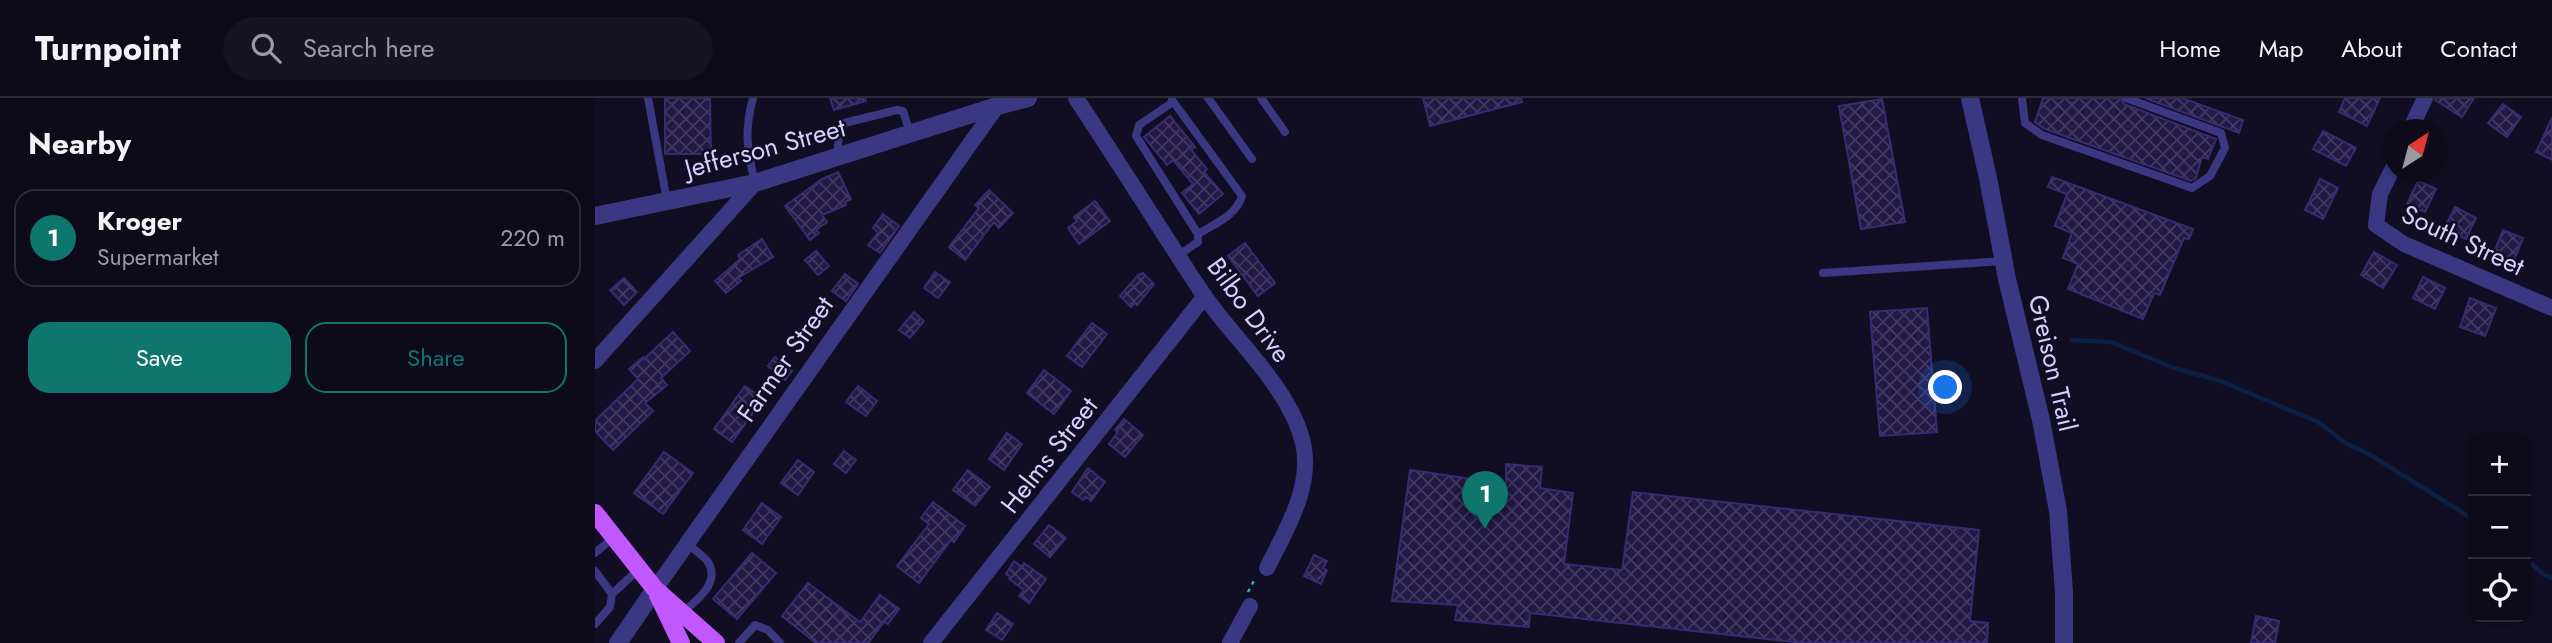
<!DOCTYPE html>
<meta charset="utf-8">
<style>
body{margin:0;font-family:Jost,sans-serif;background:#161323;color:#f1f3f6}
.controls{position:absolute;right:21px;bottom:21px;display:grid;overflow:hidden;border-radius:14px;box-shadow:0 2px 5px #0004}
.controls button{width:63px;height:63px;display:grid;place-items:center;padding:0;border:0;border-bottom:2px solid #2d2b39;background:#0d0a1a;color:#f1f3f6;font:35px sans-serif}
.compass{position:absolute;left:1789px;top:21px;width:63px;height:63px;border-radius:50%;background:#0d0a1a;box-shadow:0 2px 5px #0004;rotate:36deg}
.you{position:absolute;left:1351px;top:290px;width:24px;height:24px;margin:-18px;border:5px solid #fff;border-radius:50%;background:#1a73e8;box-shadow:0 0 0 10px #1a73e833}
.badge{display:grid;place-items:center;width:46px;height:46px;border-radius:50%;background:#0f766e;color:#fff;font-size:23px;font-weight:700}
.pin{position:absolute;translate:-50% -58px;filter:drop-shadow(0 2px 4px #0008)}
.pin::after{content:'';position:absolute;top:37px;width:24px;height:21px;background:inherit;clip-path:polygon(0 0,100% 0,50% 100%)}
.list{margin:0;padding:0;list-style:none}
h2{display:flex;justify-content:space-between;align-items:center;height:91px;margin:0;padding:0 28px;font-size:30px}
h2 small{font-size:23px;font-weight:400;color:#9a9aa2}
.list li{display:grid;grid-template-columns:46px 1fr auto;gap:21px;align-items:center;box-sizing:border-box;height:98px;margin:0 14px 14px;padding:0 14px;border:2px solid #2d2b39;border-radius:21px}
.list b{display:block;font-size:26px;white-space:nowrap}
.list p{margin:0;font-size:23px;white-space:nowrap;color:#9a9aa2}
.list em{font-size:23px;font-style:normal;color:#9a9aa2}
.actions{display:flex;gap:14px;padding:21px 28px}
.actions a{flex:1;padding:16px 0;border:2px solid #0f766e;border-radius:21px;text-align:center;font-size:24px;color:#0f766e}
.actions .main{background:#0f766e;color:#fff}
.icon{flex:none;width:38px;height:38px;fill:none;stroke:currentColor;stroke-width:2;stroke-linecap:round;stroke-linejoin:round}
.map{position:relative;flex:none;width:1957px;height:545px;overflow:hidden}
header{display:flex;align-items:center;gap:42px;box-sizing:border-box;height:98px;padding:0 35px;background:#0d0a1a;border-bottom:2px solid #2d2b39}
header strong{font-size:33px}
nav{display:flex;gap:38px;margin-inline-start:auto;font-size:24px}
.search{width:490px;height:63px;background:#161323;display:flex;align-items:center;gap:18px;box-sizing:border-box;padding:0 24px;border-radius:38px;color:#9a9aa2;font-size:26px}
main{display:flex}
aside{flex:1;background:#0d0a1a}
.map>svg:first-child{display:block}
</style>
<header>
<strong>Turnpoint</strong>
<div class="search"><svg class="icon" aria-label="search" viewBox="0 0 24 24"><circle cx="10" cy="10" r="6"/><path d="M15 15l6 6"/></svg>Search here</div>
<nav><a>Home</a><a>Map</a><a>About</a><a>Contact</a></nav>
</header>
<main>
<aside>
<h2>Nearby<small></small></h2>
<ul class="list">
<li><span class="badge">1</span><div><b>Kroger</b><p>Supermarket</p></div><em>220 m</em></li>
</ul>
<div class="actions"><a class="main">Save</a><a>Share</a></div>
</aside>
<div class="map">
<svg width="1957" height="545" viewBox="0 0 1957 545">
<defs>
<pattern id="building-cross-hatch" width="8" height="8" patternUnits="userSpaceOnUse" patternTransform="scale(1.75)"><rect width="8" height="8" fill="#221945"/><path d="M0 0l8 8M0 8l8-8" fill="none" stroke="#413961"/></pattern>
</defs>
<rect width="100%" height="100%" fill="#110e23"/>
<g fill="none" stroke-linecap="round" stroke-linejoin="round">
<path stroke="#0b2045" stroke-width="4.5" d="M1477,242L1516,244L1579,270L1623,282L1723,324L1752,346L1774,356L1878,421
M1931,461L1949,477L1957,480"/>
</g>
<path fill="url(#building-cross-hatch)" stroke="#392b71" stroke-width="2" d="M70,0H115L116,56H70Z
M235,0H270L271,3L239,12Z
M828,0H926L927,4L835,28Z
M1448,0H1525L1529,6L1621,41L1613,61L1607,59L1601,80L1596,83L1450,31L1440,24Z
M1550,0H1587L1648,22L1644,35Z
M1750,0H1785L1772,28L1744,14Z
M1840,0H1879L1867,19L1840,2Z
M1287,1L1310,124L1266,131L1244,8Z
M1908,6L1926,19L1912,39L1893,25Z
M575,18L600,49L596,52L612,71L609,74L628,96L604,116L587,95L598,86L578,62L572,67L549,39Z
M1957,20V62L1941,54Z
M1728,33L1761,50L1751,68L1718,51Z
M243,74L256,101L250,104L251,107L227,117L232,124L221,132L224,135L215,142L190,108L227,81Z
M1457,79L1598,131L1594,141L1589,140L1565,197L1559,195L1548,221L1473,191L1483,166L1468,160L1477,135L1460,128L1472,96L1453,89Z
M1725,81L1743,90L1728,121L1710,112Z
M1823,83L1841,91L1830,114L1812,106Z
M394,92L418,115L404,130L399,124L370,162L354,149L384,110L380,107Z
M500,103L515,123L484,146L473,130L482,123L479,119Z
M1860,109L1881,120L1871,141L1849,131Z
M288,116L304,128L285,155L273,147L283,135L278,130Z
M1908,132L1928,140L1918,165L1898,157Z
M167,141L178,159L143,180L146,183L131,195L120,183L145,161L143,157Z
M650,145L680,185L663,198L633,158Z
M221,153L234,168L223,177L210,162Z
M1779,154L1802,167L1788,190L1766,177Z
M340,174L355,184L343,200L329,190Z
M548,175L559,186L542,207L540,205L536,209L525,198L543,177Z
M250,176L263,186L251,203L237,193Z
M1828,179L1850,190L1840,211L1818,200Z
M29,180L42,194L29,207L15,192Z
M1875,200L1901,210L1890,238L1865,229Z
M1332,210L1342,334L1285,338L1275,214Z
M319,214L329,223L315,240L304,232Z
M497,225L512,236L487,269L472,258Z
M78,234L95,253L66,280L72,287L50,305L58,313L18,352L0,333V323L43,281L34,271L48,259L49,261Z
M180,259L197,273L190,282L173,268Z
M449,272L476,293L459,316L432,295Z
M150,288L168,301L137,344L119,331Z
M263,288L282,303L271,318L251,304Z
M529,321L548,337L530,359L514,346L523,334L520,332Z
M412,335L427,346L409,372L394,361Z
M249,353L261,362L251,375L239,366Z
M69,354L98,375L68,416L39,395Z
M203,362L219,374L203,397L186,385Z
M911,366L947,369L945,390L978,395L969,466L1027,472L1038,394L1384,432L1375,523L1393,525L1392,545H1209L935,515L934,529L860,522L863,507L797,503L815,372L911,386Z
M493,370L510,384L496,403L491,399L488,402L477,394Z
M373,372L395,389L380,408L358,392Z
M338,404L370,428L359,444L356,442L324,485L302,468L334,426L326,420Z
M167,405L186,419L167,446L148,432Z
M454,427L471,440L455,459L439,446Z
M157,455L181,475L142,521L118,501Z
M719,457L732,463L728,470L732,472L726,486L709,478Z
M419,463L427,469L429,465L451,481L434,505L424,498L429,492L414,481L415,479L411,476Z
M213,485L265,524L285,497L304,511L293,526L289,524L273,545H221L187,518Z
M402,515L418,526L407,542L391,532Z
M1661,518L1684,523L1680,545H1656Z"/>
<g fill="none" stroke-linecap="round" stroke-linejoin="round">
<path stroke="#2cb7af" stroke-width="2.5" stroke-dasharray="3.5 5" stroke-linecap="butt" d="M653,494L661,479"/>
<path stroke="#3b3883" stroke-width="8" d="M53,0L72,103
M158,0C149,33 152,52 160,85
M613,0L657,61
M666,0L690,34
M1427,0L1430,25L1447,37L1597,90L1615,78L1630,50L1626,35L1531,0
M577,2L647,98C641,118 619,126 603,136
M578,4L544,27L541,38L603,136V144L584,157
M242,59L244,35L249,25L302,12L308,13L315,35
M1228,175L1408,163
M0,455L19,439
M0,473L17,496
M87,515C101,503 126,485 113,464C108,457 98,451 92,445
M0,526L15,509L17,496L44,471
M144,545L160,527L173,532L185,545"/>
<path stroke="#3b3883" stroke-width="16" d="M481,0C524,65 565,131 608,196C639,242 695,289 708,345C718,389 691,432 672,470
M1815,32L1830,0
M1800,66L1785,96L1781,127L1809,146L1957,210
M0,263L160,85
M60,491L402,8
M336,545L610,198
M635,545L655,508"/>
<path stroke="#3b3883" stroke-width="18" d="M1375,0L1393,80L1412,181L1446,322L1463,413L1469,494V545
M0,118L160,85L402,8L433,0
M23,545L60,491"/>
<path stroke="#c157ff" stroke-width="18" d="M0,415L60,491L121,545
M63,497L86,545"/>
</g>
<g text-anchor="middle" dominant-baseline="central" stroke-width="5" stroke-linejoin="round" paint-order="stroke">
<g font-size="26" fill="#d6d0ff" stroke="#110e23">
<text transform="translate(170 50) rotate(-15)">Jefferson Street</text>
<text transform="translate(1868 142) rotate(25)">South Street</text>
<text transform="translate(654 212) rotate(54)">Bilbo Drive</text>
<text transform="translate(190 261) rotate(-55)">Farmer Street</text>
<text transform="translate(1458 265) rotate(77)">Greison Trail</text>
<text transform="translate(454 357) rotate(-52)">Helms Street</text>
</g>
</g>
</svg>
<div class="controls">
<button>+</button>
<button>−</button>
<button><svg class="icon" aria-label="locate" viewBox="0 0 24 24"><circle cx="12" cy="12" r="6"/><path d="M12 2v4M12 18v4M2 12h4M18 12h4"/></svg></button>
</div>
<svg class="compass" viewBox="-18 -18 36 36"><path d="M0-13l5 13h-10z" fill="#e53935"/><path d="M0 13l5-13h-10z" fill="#9a9aa2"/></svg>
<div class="you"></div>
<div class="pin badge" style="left:890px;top:431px">1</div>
</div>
</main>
